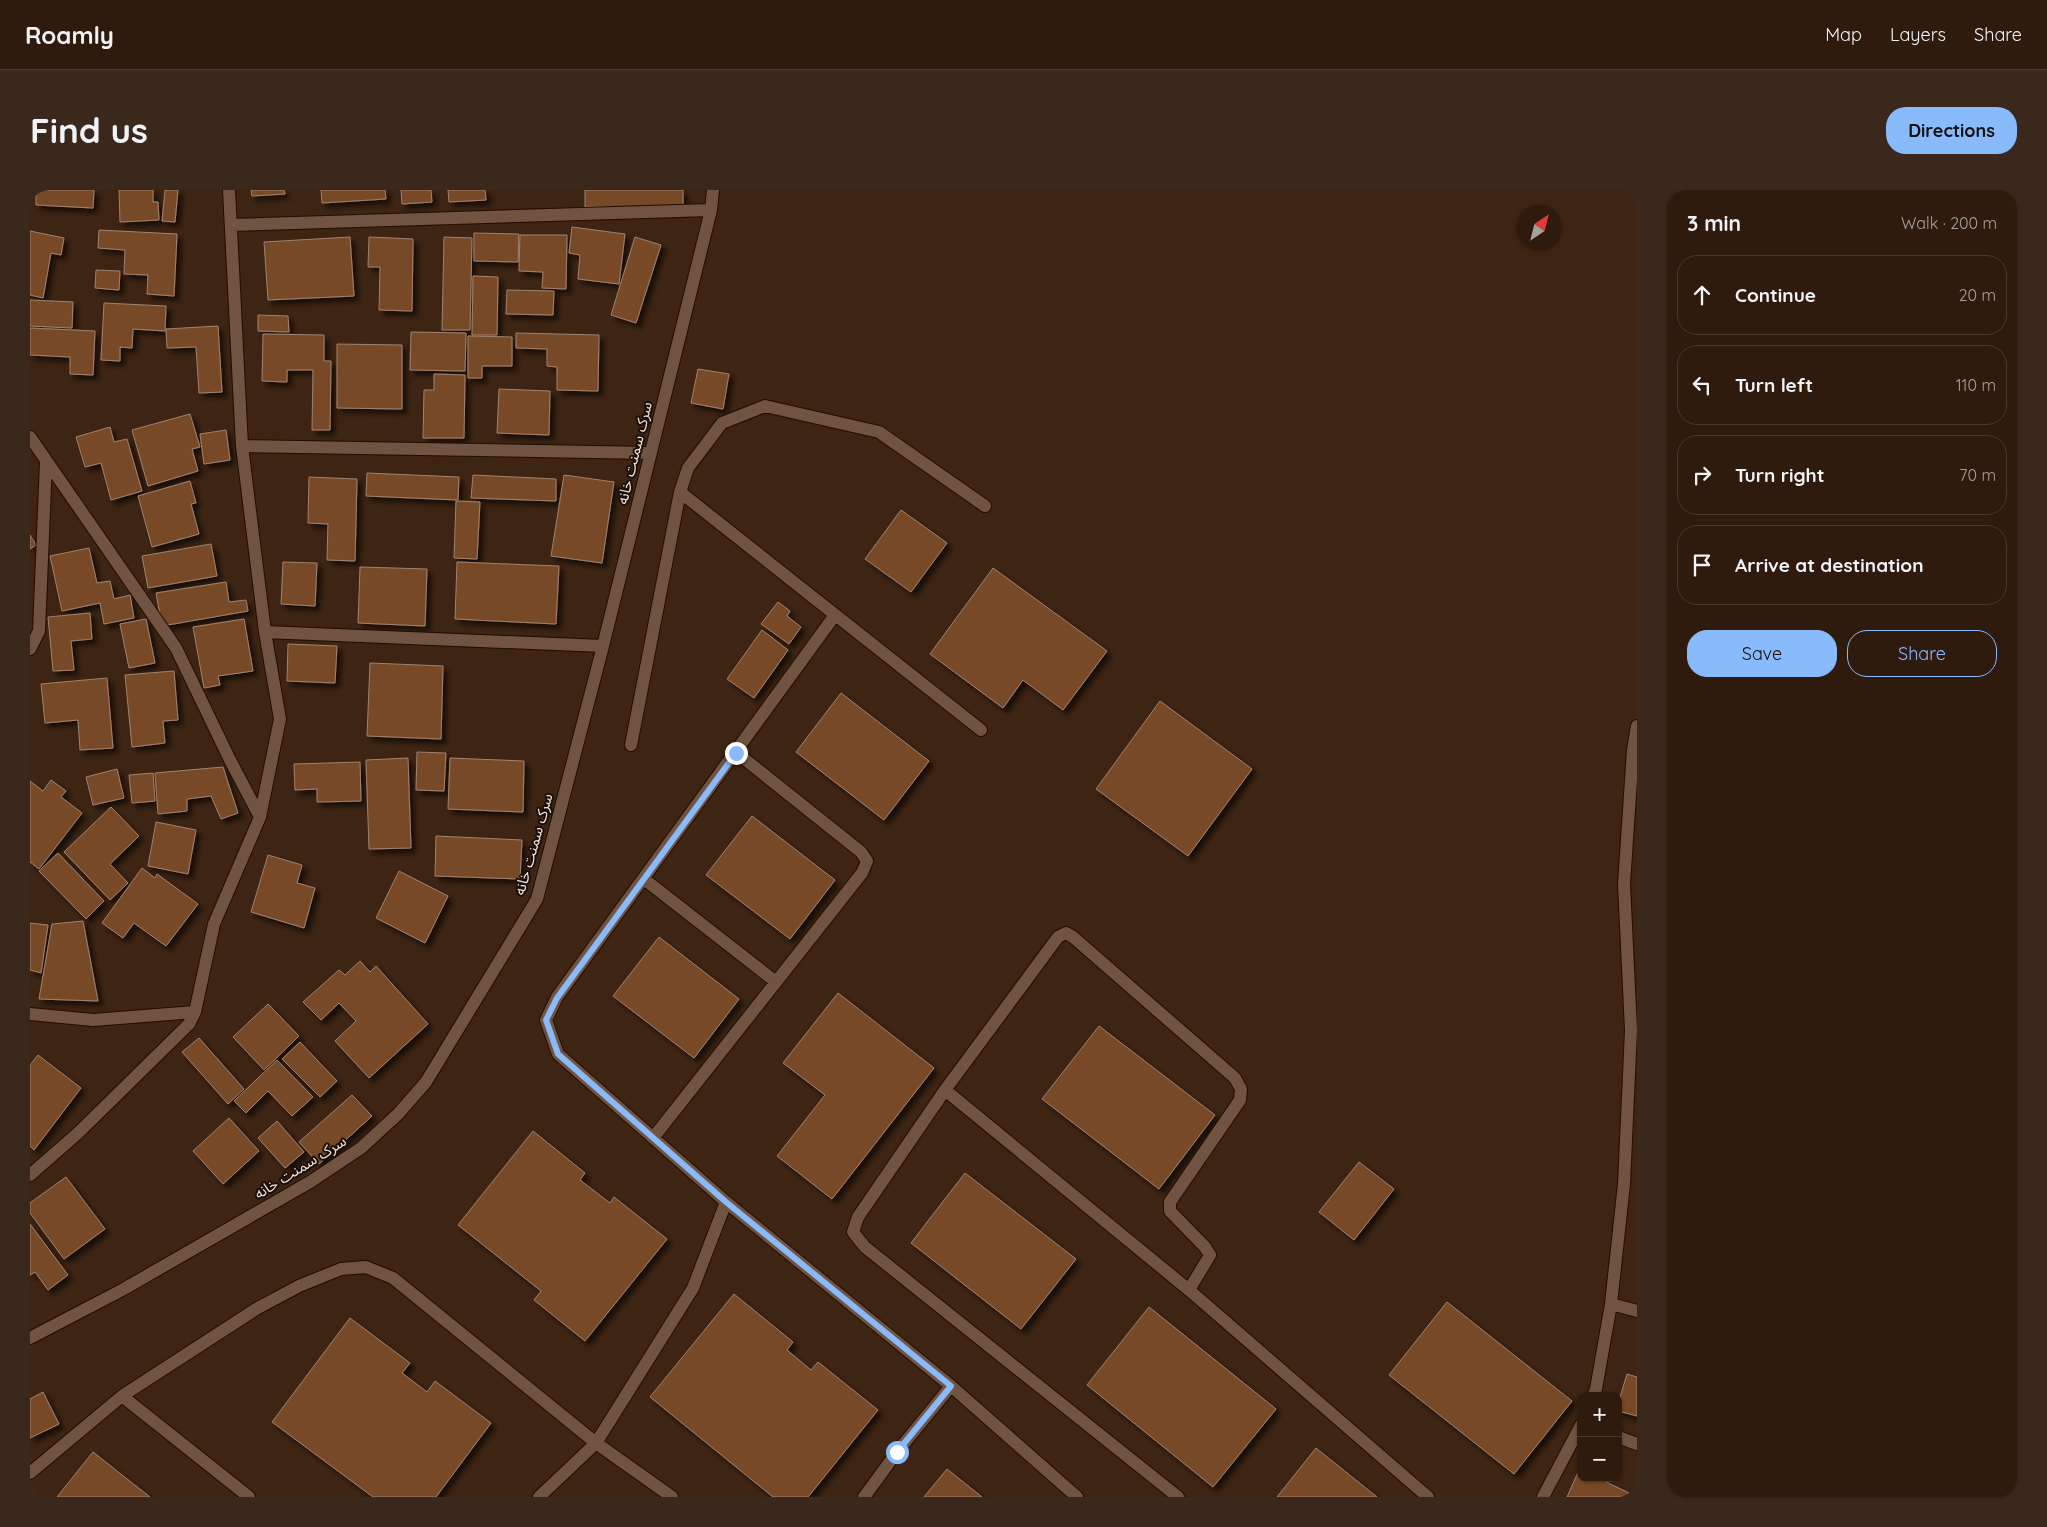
<!DOCTYPE html>
<meta charset="utf-8">
<style>
body{margin:0;font-family:Quicksand,"Noto Sans Arabic",sans-serif;background:#3a281c;color:#f1f3f6}
.controls{position:absolute;right:15px;bottom:15px;display:grid;overflow:hidden;border-radius:10px;box-shadow:0 1px 4px #0004}
.controls button{width:45px;height:45px;display:grid;place-items:center;padding:0;border:0;border-bottom:1px solid #49392e;background:#2e1b0e;color:#f1f3f6;font:25px sans-serif}
.compass{position:absolute;left:1487px;top:15px;width:45px;height:45px;border-radius:50%;background:#2e1b0e;box-shadow:0 1px 4px #0004;rotate:35deg}
.stop{position:absolute;width:15px;height:15px;margin:-11px;border:4px solid #89bafc;border-radius:50%;background:#fff}
.stop.end{background:#89bafc;border-color:#fff;box-shadow:0 1px 5px #0008}
.list{margin:0;padding:0;list-style:none}
h2{display:flex;justify-content:space-between;align-items:center;height:65px;margin:0;padding:0 20px;font-size:21px}
h2 small{font-size:16px;font-weight:400;color:#a7a19e}
.list li{display:grid;grid-template-columns:32px 1fr auto;gap:15px;align-items:center;box-sizing:border-box;height:80px;margin:0 10px 10px;padding:0 10px;border:1px solid #49392e;border-radius:20px}
.list b{display:block;font-size:19px;white-space:nowrap}
.list em{font-size:16px;font-style:normal;color:#a7a19e}
.actions{display:flex;gap:10px;padding:15px 20px}
.actions a{flex:1;padding:11px 0;border:1px solid #89bafc;border-radius:20px;text-align:center;font-size:18px;color:#89bafc}
.actions .main{background:#89bafc;color:#111}
.icon{flex:none;width:28px;height:28px;fill:none;stroke:currentColor;stroke-width:2;stroke-linecap:round;stroke-linejoin:round}
.map{position:relative;flex:none;width:1607px;height:1307px;overflow:hidden;border-radius:20px}
header{display:flex;align-items:center;gap:30px;box-sizing:border-box;height:70px;padding:0 25px;background:#2e1b0e;border-bottom:1px solid #49392e}
header strong{font-size:24px}
nav{display:flex;gap:28px;margin-inline-start:auto;font-size:18px}
.intro{display:flex;align-items:center;justify-content:space-between;box-sizing:border-box;height:120px;padding:0 30px}
h1{margin:0;font-size:35px}
.button{padding:12px 22px;border-radius:20px;background:#89bafc;color:#111;font-size:18px;font-weight:700}
main{display:flex;gap:30px;padding:0 30px}
aside{flex:1;background:#2e1b0e;border-radius:20px;box-shadow:0 1px 4px #0004}
.map>svg:first-child{display:block}
</style>
<header>
<strong>Roamly</strong>
<nav><a>Map</a><a>Layers</a><a>Share</a></nav>
</header>
<div class="intro"><h1>Find us</h1><a class="button">Directions</a></div>
<main>
<div class="map">
<svg width="1607" height="1307" viewBox="0 0 1607 1307">
<defs>
<filter id="shadow"><feDropShadow dx="4.5" dy="4.5" stdDeviation="2.5" flood-color="#0009"/></filter>
</defs>
<rect width="100%" height="100%" fill="#3d2413"/>
<path fill="#774928" stroke="#a1826f" filter="url(#shadow)" d="M6,0H64L63,18L6,15Z
M89,0H123V12H128L129,30L90,32Z
M135,0H148L145,32L132,31Z
M221,0H254L255,4L222,6Z
M291,0H355L356,9L292,13Z
M371,0H401L402,12L372,14Z
M418,0H455L456,10L419,12Z
M555,0H653V17H555Z
M542,37L595,44L589,94L548,89L550,65L539,63Z
M69,40L147,44L144,106L117,104L118,85L94,84L95,60L68,58Z
M0,41L34,48L31,65L21,63L13,108L0,105Z
M444,43L489,44L488,72L444,71Z
M490,45H537L536,99L512,98L513,82L489,81Z
M320,47L324,106L238,110L234,52Z
M339,47L383,49L382,121L349,120L350,77H338Z
M414,47L442,48L440,140H412Z
M605,47L631,55L606,133L581,125Z
M66,80L90,81L89,100L65,98Z
M443,86L468,87L467,145H442Z
M477,100L524,101L523,125L476,124Z
M0,110L43,112L42,138L0,136Z
M74,113L136,116L135,141L103,139L102,158L90,157V171L71,170Z
M228,125L258,126L259,142L228,141Z
M188,136L192,202L169,203L166,157L137,158L136,139Z
M0,138L65,141L63,185L40,184V167L0,165Z
M381,142L436,143L435,181L380,180Z
M486,143L569,145L568,201L527,200V177L517,176V159L486,158Z
M233,144L294,145V171H301L300,240H282L283,180H257V192L232,191Z
M438,146L482,147V176H452V188H438Z
M307,154L372,155V219L307,218Z
M668,179L699,184L693,219L661,213Z
M404,184L435,185L434,248H393L394,200H404Z
M469,199L520,201L519,245L467,243Z
M160,224L170,257L162,259L168,281L118,296L102,240Z
M80,237L84,252L97,249L112,301L81,310L71,273L55,277L46,247Z
M196,240L200,270L174,274L170,244Z
M337,283L429,287L428,310L336,306Z
M443,285L526,289V311L441,308Z
M534,285L584,292L572,373L521,366Z
M279,287L327,289L325,371L297,370L298,334L278,333Z
M160,291L166,313L161,314L169,344L122,357L108,306Z
M426,311L450,312L447,369L424,368Z
M871,320L917,353L881,402L835,369Z
M0,345L6,355L0,359Z
M181,354L187,386L118,398L112,366Z
M59,358L67,393L80,391L84,409L100,405L104,428L74,434L70,413L32,421L20,366Z
M253,372L287,373L285,416L251,414Z
M427,372L529,376L526,434L425,429Z
M330,377L397,379L395,436L328,433Z
M963,378L1077,461L1033,520L993,490L973,518L900,464Z
M196,392L199,412L216,410L218,421L132,436L126,403Z
M748,412L760,421L757,426L771,437L759,454L731,434Z
M60,423L62,449L41,451L44,480L23,481L18,427Z
M116,429L125,473L99,478L90,434Z
M214,429L223,481L188,486L190,495L174,498L163,437Z
M732,440L758,460L724,508L697,489Z
M258,454L307,456L305,493L257,491Z
M340,473L413,476L411,549L337,546Z
M144,481L148,530L133,531L135,553L102,557L95,485Z
M77,488L83,558L50,560L48,530L15,533L11,494Z
M811,503L899,571L854,630L766,562Z
M1130,511L1222,579L1158,666L1066,599Z
M387,562L416,563L414,601L386,600Z
M378,568L381,658L339,659L336,570Z
M420,568L494,571L493,622L418,619Z
M330,572L331,611L287,612V599L265,600L264,574Z
M193,577L208,623L191,629L181,606L157,609V621L128,624L125,583Z
M87,579L94,608L63,615L56,587Z
M123,583L125,611L102,613L99,585Z
M21,590L36,601L31,607L52,623L9,679L0,672V591L13,601Z
M81,617L109,646L80,674L98,693L80,710L34,662Z
M722,626L805,690L760,749L676,685Z
M126,632L166,640L158,684L118,676Z
M406,646L492,650L490,689L405,686Z
M28,663L74,711L56,729L9,681Z
M238,665L272,675L267,693L285,698L274,738L221,722Z
M112,678L125,688L127,684L168,714L136,756L104,733L93,748L72,733Z
M369,681L418,706L395,753L346,728Z
M53,731L68,811L9,809L22,734Z
M0,733L18,735L11,783L0,780Z
M629,747L709,809L664,868L583,806Z
M330,771L340,782L346,776L398,834L339,888L305,851L326,831L309,813L291,830L273,812L309,780L315,785Z
M808,803L904,878L802,1009L747,966L795,905L753,873Z
M238,814L269,846L234,880L203,847Z
M1069,836L1185,925L1129,999L1012,909Z
M169,848L214,899L198,914L152,862Z
M270,852L307,891L290,907L252,869Z
M8,865L51,898L4,960L0,956V875Z
M247,870L283,907L262,926L238,901L216,923L204,911Z
M322,905L342,926L289,974L269,952Z
M199,928L229,961L193,994L163,961Z
M247,931L274,962L255,978L228,948Z
M503,941L555,983L550,990L580,1013L584,1007L637,1049L555,1151L504,1110L511,1101L428,1035Z
M1329,972L1364,999L1324,1050L1289,1022Z
M935,983L1046,1069L991,1139L881,1053Z
M36,987L75,1039L34,1069L0,1023V1013Z
M0,1034L38,1085L18,1100L5,1082L0,1085Z
M704,1104L763,1152L757,1160L781,1180L788,1172L848,1220L778,1307H743L620,1207Z
M1417,1112L1542,1211L1484,1284L1359,1185Z
M1119,1117L1246,1219L1183,1297L1057,1195Z
M320,1128L380,1173L372,1183L397,1202L405,1191L461,1233L406,1307H343L242,1232Z
M1597,1184L1607,1187V1226L1588,1221V1214Z
M13,1202L29,1234L0,1248V1209Z
M1286,1258L1347,1307H1247Z
M63,1262L120,1307H27Z
M917,1279L952,1307H894Z
M1549,1280L1551,1288H1568L1599,1303L1597,1307H1537Z"/>
<g fill="none" stroke-linecap="round" stroke-linejoin="round">
<g stroke="#230c00" stroke-width="14">
<path id="minor" d="M199,0L212,256L235,442L250,529L230,627
M201,35L681,20
M0,247L146,458L200,570L230,627L184,734L165,822L159,834L48,943L0,985
M212,256L620,263
M650,302L951,540
M805,425L527,807L516,830L528,864L696,1012L921,1196L1047,1307
M235,442L573,456
M0,459L9,441L16,272
M601,555L650,302L658,278L692,233L735,216L849,242L955,316
M614,689L746,792
M0,824L63,830L165,822
M915,900L1159,1100L1398,1307
M623,948L832,683L837,671L831,662L707,563
M1581,1114L1607,1121
M0,1148L92,1100L280,992L331,958L368,924L396,892L507,709L573,456L681,20L683,0
M92,1206L219,1307
M1563,1206L1566,1199L1581,1114L1594,994L1601,840L1594,694L1603,560L1607,536
M1588,1247L1607,1254
M0,1283L92,1206L226,1119L269,1096L311,1079L336,1077L363,1088L566,1253L642,1307
M509,1307L566,1253L663,1098L696,1012
M834,1307L867,1262L921,1196
M1148,1307L835,1057L823,1042L828,1027L915,900L1028,747L1036,743L1043,747L1205,888L1211,899L1210,910L1140,1012V1021L1175,1057L1180,1065L1159,1100
M1513,1307L1551,1235"/>
</g>
<use href="#minor" stroke="#705441" stroke-width="12"/>
</g>
<g fill="none" stroke-linecap="round" stroke-linejoin="round">
<path stroke="#89bafc" stroke-width="6" d="M706,563L527,808L516,830L528,864L696,1012L921,1196L867,1262"/>
</g>
<g text-anchor="middle" dominant-baseline="central" stroke-width="4" stroke-linejoin="round" paint-order="stroke">
<g font-size="15" fill="#f3e2d7" stroke="#1b1009">
<text transform="translate(604 263) rotate(-76)">سرک سمنت خانه</text>
<text transform="translate(503 654) rotate(-74)">سرک سمنت خانه</text>
<text transform="translate(270 977) rotate(-32)">سرک سمنت خانه</text>
</g>
</g>
</svg>
<div class="controls">
<button>+</button>
<button>−</button>
</div>
<svg class="compass" viewBox="-18 -18 36 36"><path d="M0-13l5 13h-10z" fill="#e53935"/><path d="M0 13l5-13h-10z" fill="#a7a19e"/></svg>
<div class="stop" style="left:867px;top:1262px"></div>
<div class="stop end" style="left:706px;top:563px"></div>
</div>
<aside>
<h2>3 min<small>Walk · 200 m</small></h2>
<ul class="list">
<li><svg class="icon" aria-label="ahead" viewBox="0 0 24 24"><path d="M12 20V5M6 11l6-6 6 6"/></svg><div><b>Continue</b></div><em>20 m</em></li>
<li><svg class="icon" aria-label="left" viewBox="0 0 24 24"><path d="M17 20v-9H6M10 6l-5 5 5 5"/></svg><div><b>Turn left</b></div><em>110 m</em></li>
<li><svg class="icon" aria-label="right" viewBox="0 0 24 24"><path d="M7 20v-9h11M14 6l5 5-5 5"/></svg><div><b>Turn right</b></div><em>70 m</em></li>
<li><svg class="icon" aria-label="arrive" viewBox="0 0 24 24"><path d="M6 21V4h12l-3 4 3 4H6"/></svg><div><b>Arrive at destination</b></div></li>
</ul>
<div class="actions"><a class="main">Save</a><a>Share</a></div>
</aside>
</main>
